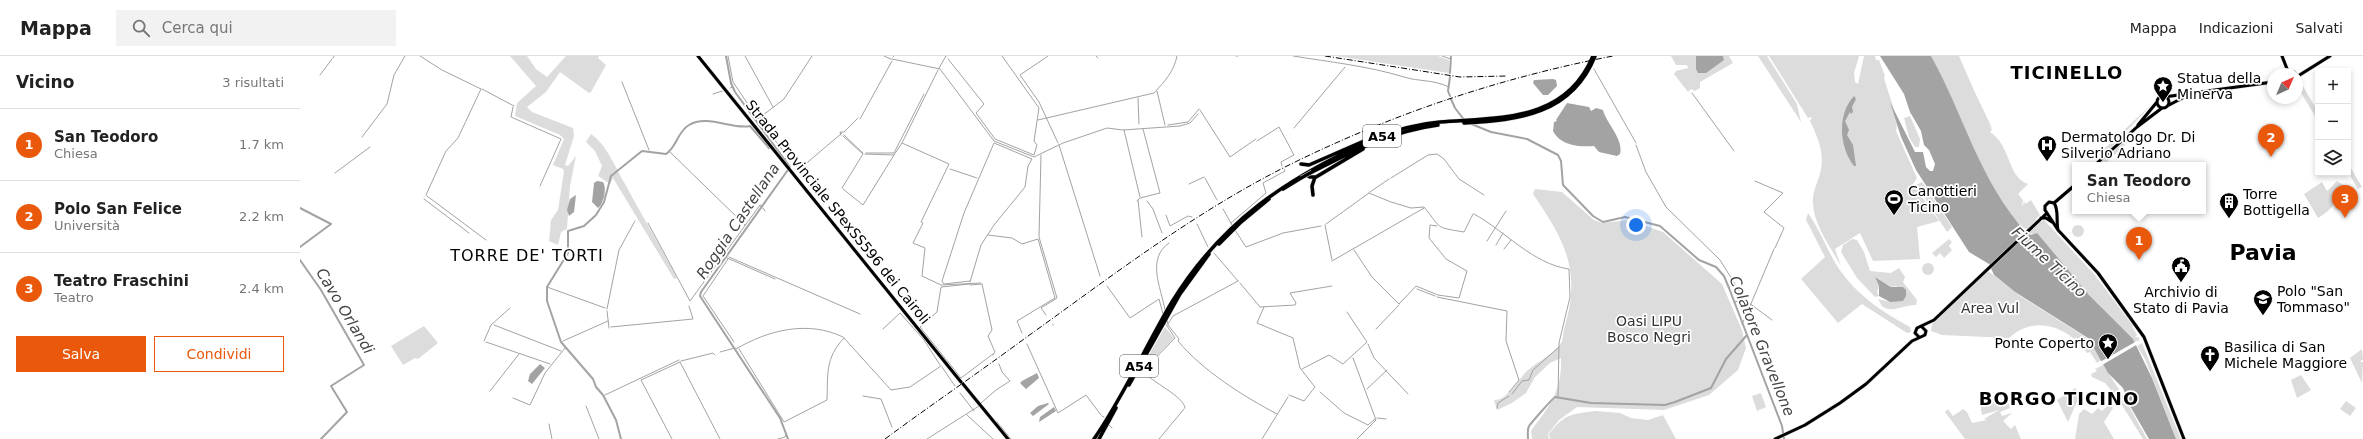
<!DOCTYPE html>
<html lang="it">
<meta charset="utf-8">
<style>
body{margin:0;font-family:"DejaVu Sans",sans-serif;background:#f2f2f2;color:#222}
.controls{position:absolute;right:12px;top:12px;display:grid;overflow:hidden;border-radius:0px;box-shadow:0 2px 6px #0003}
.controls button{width:36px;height:36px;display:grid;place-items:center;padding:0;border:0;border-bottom:1px solid #e0e0e0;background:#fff;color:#222;font:20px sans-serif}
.compass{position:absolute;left:1967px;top:12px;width:36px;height:36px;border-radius:50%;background:#fff;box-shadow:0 2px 6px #0003;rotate:44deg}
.you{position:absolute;left:1336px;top:169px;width:14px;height:14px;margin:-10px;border:3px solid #fff;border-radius:50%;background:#1a73e8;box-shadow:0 0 0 6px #1a73e833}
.badge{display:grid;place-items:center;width:26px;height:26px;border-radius:50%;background:#ea580c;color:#fff;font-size:13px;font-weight:700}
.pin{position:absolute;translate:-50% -33px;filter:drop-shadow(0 1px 2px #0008)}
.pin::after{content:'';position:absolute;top:21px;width:14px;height:12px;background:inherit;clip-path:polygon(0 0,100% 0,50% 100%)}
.popup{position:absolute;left:1772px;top:106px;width:134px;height:52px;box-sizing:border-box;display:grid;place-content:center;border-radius:0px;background:#fff;filter:drop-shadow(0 1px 3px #0005);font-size:13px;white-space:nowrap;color:#767676}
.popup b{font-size:15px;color:#222}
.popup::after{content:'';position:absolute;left:50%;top:100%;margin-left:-8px;border:8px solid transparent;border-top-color:#fff}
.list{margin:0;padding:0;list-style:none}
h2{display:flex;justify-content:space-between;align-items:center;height:52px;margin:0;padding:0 16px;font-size:17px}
h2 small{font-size:13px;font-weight:400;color:#767676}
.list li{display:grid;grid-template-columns:26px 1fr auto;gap:12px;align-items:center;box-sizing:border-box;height:72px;padding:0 16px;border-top:1px solid #e0e0e0}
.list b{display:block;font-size:15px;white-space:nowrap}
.list p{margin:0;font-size:13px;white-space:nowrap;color:#767676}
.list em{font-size:13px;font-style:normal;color:#767676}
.actions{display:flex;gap:8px;padding:12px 16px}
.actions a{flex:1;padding:9px 0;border:1px solid #ea580c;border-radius:0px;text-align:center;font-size:14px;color:#ea580c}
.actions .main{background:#ea580c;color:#fff}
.icon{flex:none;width:22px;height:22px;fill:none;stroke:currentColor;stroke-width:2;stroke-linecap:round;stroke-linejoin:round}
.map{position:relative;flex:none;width:2063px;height:383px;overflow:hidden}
header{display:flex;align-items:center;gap:24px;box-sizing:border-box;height:56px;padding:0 20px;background:#fff;border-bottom:1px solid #e0e0e0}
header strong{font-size:19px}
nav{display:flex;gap:22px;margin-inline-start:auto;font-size:14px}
.search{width:280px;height:36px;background:#f2f2f2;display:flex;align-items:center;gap:10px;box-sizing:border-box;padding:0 14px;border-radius:0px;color:#767676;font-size:15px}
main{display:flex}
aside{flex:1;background:#fff}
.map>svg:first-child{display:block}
</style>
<header>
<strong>Mappa</strong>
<div class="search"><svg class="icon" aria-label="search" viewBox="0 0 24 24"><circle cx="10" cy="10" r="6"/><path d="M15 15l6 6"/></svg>Cerca qui</div>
<nav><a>Mappa</a><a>Indicazioni</a><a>Salvati</a></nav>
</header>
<main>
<aside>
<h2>Vicino<small>3 risultati</small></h2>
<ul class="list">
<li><span class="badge">1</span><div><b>San Teodoro</b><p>Chiesa</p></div><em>1.7 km</em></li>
<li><span class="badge">2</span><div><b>Polo San Felice</b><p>Università</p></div><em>2.2 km</em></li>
<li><span class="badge">3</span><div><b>Teatro Fraschini</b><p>Teatro</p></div><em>2.4 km</em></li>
</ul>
<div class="actions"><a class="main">Salva</a><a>Condividi</a></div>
</aside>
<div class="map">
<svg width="2063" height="383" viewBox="0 0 2063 383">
<rect width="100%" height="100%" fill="#fff"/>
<path fill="#dcdcdc" d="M210,0H227L236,13L247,21L266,0H299L298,2L306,9L291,36L289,37L260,16L246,36L227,51L232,56L273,72L274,80L265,109L268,110L276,100L270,130L267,173L261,176L258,189L249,185L251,164L258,154L264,115L263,113L253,109L264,83L260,79L215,60L217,47L236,30Z
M1036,0H1138L1149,4V17Z
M1371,0H1396L1397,9L1424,4L1423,0H1429L1433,7L1400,26V32L1395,35L1391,33L1388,36L1374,18L1376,15L1388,12L1387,9H1376Z
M1458,0H1467L1497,48L1501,66Z
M1469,0H1559L1554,17L1555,26L1558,28L1564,0H1575L1576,4H1579L1585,20L1584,22C1587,34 1600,65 1596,75L1617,122L1613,128L1639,165L1617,171L1620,203L1573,205L1560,177L1535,193L1541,210C1531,192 1514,169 1513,148C1512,138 1516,130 1519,121C1526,100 1519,84 1510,65L1512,61L1508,62Z
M1631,0H1659L1686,62L1669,24L1693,74L1688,67L1692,74L1690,76C1711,89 1707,121 1728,128L1718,138L1723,144L1722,149L1723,150L1724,144L1725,148L1731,144L1740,159L1736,163L1739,167L1744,164L1794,218L1834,271L1832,270L1837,279L1835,281H1838L1840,284L1835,286L1789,239L1737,179L1729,178L1728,173L1723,172L1706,153L1685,117Z
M2000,25L2018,56V65L1997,30V26Z
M1853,47L1807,96L1804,93Z
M1610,60L1620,83L1619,91H1615L1609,81L1604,62Z
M291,78C307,89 315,111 325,128C342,159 360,190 377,222L374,223L313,122L310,128L298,120L302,110L295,95L286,86Z
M1834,80L1804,109H1799L1826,83Z
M2048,107L2062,131L2058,133L2048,116Z
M2037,125L2043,129C2033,145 2037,151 2018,162L2004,138L2022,126L2027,135Z
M1622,126L1652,171L1647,176L1616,129Z
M1235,133L1262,136L1294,164L1302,167L1329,164L1363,176L1422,228L1442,274L1446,292L1438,314L1409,339L1364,354L1277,351L1259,364L1248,378L1249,383H1232L1231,375C1250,349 1262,336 1261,302L1250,307L1235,321L1226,337L1212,347L1197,354L1194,344C1206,345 1218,325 1225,317C1234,307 1257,297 1262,285C1263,282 1263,277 1264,273C1282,215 1265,185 1233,138Z
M1508,157C1520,174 1528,196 1539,213C1557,239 1582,256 1610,271L1611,276L1607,277L1562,248L1538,267L1501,223L1525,201L1506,164Z
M1772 175a6 6 0 1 1 12 0a6 6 0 1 1-12 0Z
M1552,183L1557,184L1564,196L1570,215L1591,217L1599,212L1605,221L1603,226L1617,244L1616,249C1605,248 1592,258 1582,250L1578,243L1590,246L1597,230L1592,231L1575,221L1579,230L1577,236L1579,240L1575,241L1557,222L1541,196L1543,189Z
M1649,183L1652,186L1649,190L1652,194L1644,202L1640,197L1636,201L1632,197Z
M1622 213a6 6 0 1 1 12 0a6 6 0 1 1-12 0Z
M1688,215L1720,240L1787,282L1801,304L1797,307L1790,296L1787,297C1769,271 1734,258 1709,282L1642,279L1631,275L1632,268Z
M124,270L138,287L118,303L115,302L103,309L91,290Z
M865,271L874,282L843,314L842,311Z
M1842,287L1881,383H1876L1845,303L1837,290Z
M2062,293L2063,303L2060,306H2063L2062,327L2050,302Z
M1803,309L1824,341L1847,383H1843L1812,333V335L1805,327L1792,321L1791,318L1797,315L1795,313Z
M2001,319L2011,334L1997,342L1991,324Z
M1775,332L1780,339L1768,366L1757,344Z
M1461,337L1466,351L1457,355L1452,340Z
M1695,342L1696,346L1700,345L1701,350L1702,345L1707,343L1710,352L1700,356L1702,360L1712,357L1703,365L1711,373L1715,369L1721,383H1665L1645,356L1648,353L1653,360L1663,353L1667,356L1672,367L1687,364L1684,363L1699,354L1682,359L1680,346Z
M2046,345L2056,352L2050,360L2040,353Z
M1809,348L1813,352L1804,366L1814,383H1775L1779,358L1784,353L1792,358L1798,352L1802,355Z
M1296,355L1320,357L1331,362L1348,364L1363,359L1376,383H1250L1249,378C1264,358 1271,358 1296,355Z"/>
<path fill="#a3a3a3" d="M1396,0H1423L1424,4L1406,17H1398L1396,13Z
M1580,0H1631C1664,59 1680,127 1727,177L1731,179L1737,177L1789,239L1833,283L1852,322L1876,383H1849L1830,350L1823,332L1808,317L1788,282L1715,236L1694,219L1689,208L1669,196L1616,114L1601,81L1590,46L1615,96H1623L1626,111L1630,115H1633L1635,108L1629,94L1624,89L1621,75L1610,56L1604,38Z
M1253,23L1256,24L1257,30L1248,39H1243L1233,27L1234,24Z
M1554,40L1556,43L1552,51L1553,56L1551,58L1550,56L1545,65L1549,74L1547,79L1553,89L1556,110H1554C1539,91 1537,58 1554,40Z
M1267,47L1289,51L1291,55L1296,52L1303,54C1306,67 1324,83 1320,98L1317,100L1299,96L1294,90C1279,91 1261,90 1253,75L1254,66L1257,65L1256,64Z
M297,125L303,126C307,132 304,147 298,152L292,146L294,127Z
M276,139L274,156L269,160L267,154L270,143Z
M1575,221L1591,231H1603L1606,234V240L1603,245L1590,246L1579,240V230Z
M240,308L245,312L232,328L228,325L230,318Z
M737,317L739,322L726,333L720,327L722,325Z
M748,347L749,348L733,360L730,357L738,350Z
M754,351L756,355L739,366L740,361Z"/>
<path fill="#fff" d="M1837,285L1838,288L1802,309L1800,306Z"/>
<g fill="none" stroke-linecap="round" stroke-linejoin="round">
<path stroke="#a3a3a3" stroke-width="1" d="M120,0L142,14L181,33L158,82L146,95L126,139
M428,0L433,26L458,63L484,43L512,0
M445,0L473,51
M584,0L591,3
M748,0L720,19L739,46L758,87
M796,0L798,2
M936,0H938
M993,0C1030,6 1068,10 1104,21C1120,26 1132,23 1149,31
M1142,0L1151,3
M593,1L594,0
M33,2L34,0
M592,3L640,13L694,85L734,101L763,87L807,72L823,74L880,70L890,67L898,58
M648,3L684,48L676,57L695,83L734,99L737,89L734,85L739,52L702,0
M639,12L646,0
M1294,13L1336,87
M20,19L32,3
M322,26L349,94
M430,32L433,31
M182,33L214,50
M857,35L865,69
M1392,37L1434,95
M413,38L422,35
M838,42L839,68
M213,51L211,61L261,83L240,130
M900,54L930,101L956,83
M560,63L592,5
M738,64L854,37C864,26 874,16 877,0
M461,66L484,96
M868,69L888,66L899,53
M994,72L1045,11
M824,74L840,141
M541,79L540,76H544L558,62
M544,79L563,97
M62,81L87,48L94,19L105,0
M957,85L979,71L994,99L981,106L982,110
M602,87L638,14
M759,89L800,220
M1336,89L1346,116L1366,151L1420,204L1445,244L1472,264
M369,95L445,169
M566,97H594L624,38
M565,98L594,99L602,87L649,108L621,166L623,167L613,187L625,192L622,220L641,229L681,227
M741,99L739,181L757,242L741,252L746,259
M487,101L491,102L498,110L502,111L542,77
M485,103L486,102
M650,113L677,122
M35,117L70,91
M905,122L917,144
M1091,122L1128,99L1137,98L1144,103L1159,123L1184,139
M1455,125L1483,137L1464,156L1484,172L1475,192
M889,128L904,121
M542,132L563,98L543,80
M543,133L563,149L594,99
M1070,136L1089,123
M1069,137L1091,146L1111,152L1124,151C1142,173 1134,171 1164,176L1173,158
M127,140L186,184
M124,143L169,177
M838,144L842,181
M837,145L840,142L860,137L843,73
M847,145L853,153L862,177
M461,151L462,152
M463,152L465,155
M923,153L932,169
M1174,158C1205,175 1233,208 1269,213L1270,241L1259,287L1258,341
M866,159L870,170L888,160L892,161
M348,167L390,245L460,149L462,150
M931,167L966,137L963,127L985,115L984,113
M897,168L908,191
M1026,168L1069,137
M1025,169L1032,204
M935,174L946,191L983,177L1021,170
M688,179L712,182L722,188L738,183L755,242L717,265L722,277
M1187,185L1206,155
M1196,189L1203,177
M1204,193L1211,184
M1054,194L1072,221L1099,248L1116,230L1138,239L1159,242L1167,215L1146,203L1129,182L1130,169L1137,170
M914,197L938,225
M425,201L475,223
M429,201L560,258
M428,203L403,240L434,286
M1032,205L1124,152
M670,226L681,189L694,169L725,131L728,110L732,103L694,87L664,157L642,225L644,228L670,225
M940,227L960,251L995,249L996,247L990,237L1032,230
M670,228L641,231L637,256L620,271L661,322L693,298
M670,229L682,228L692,274L688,280L695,296L693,299
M807,230L830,262L859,243L863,258
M247,231L305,252
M1117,233L1135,240
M1137,241L1207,255L1206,285L1219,324L1209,336
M1434,246L1444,244
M964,251L957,267L993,282L1000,312L1015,331L1004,345L989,339
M307,253L319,194L335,165
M865,254C861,231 846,203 869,187
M307,255L309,272
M1445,262L1474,193
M867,263L868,269L879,283L878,285C903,315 943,340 977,358
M865,267L875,282L843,315C851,326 884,340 885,352
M753,268V269
M868,268L873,260L938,225
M1442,268L1444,264
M194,269L261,295
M311,271L393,263L389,250
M583,273L600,257L624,284L640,309
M1076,273L1099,249
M544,282L591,334L610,331L641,310
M184,285L191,269L210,252
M263,285L308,265
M186,286L250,308
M261,286H262
M727,288L758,357L786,339L801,359
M1068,288L1074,302L1108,338
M436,293C468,274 508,264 543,281
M439,293L484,366L527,344C528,318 525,302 544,282
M420,296L435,292
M1053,302L1076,364L1057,383
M381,305L413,297L415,299
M380,306L420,383
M642,311L655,330
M1002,313L1029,299L1043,308L1067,286L1047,256
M1067,333L1087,314
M190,335L219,298
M1020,336L1044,357L1068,369L1075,363
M660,337L674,355
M1212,338L1222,325L1229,324L1233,314L1259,291
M305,339L379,304
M563,340L581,343L592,371
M213,342L230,349L245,317L265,292
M681,347L696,334L710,325L702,316L699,308
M286,350L299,383
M1197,352L1198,347L1209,340
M667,359L693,383
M802,360L804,361
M1077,362L1086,363
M697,366L711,383
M249,368L252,383
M809,369L812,372
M372,383L341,324L380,306
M478,383L485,381L486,378
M487,383H488
M627,383L679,350
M859,383L884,353
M962,383L988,341"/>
<path stroke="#a3a3a3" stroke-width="2" d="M426,0L431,27L435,36L490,111L401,236L400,240L480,362L488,383
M1150,17L1151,0
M1150,21L1148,35L1150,40
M1151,43L1155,52L1165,65
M1169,67L1191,76L1227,83L1258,99L1261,105L1263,129L1293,160L1303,166L1325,161L1360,170L1399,204L1416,211L1424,220L1429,232L1482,370L1484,383
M0,152L31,168L0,191
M0,204L21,234L64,309L31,330L47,356L21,383
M321,383L316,364L303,339L296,331L293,323L261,286L247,245V231L268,197V175L284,170L296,159L304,146L311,120L342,95L366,98C377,91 377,76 389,69C407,58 433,74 450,70L469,92
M1228,383C1228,379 1227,374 1229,370C1232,366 1252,343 1255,341L1291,347L1365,349L1375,346L1411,332L1426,303L1447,279"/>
<g stroke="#dbdbdb" stroke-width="4">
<path id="major" d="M398,0L661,326
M1982,0L1989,18
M1990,18L1994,16L1998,20
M1998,20L2030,0
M1857 46a6 6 0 1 1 12 0a6 6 0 1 1-12 0Z
M1864,41L1973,26
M1869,49L1892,37
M1838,69L1857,46
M1795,109L1837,71L1862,52
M1754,147L1775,129
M1741,162H1746L1752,166
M1758,174C1756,166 1759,153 1754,147L1749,146L1745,150V154L1758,174L1798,217L1844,281L1884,383
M1619,281L1615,277L1617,272L1634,264L1747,157
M663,328L708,383
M1475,383L1505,369L1540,347L1566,328L1612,285L1625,279L1626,275L1622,271"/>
</g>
<g stroke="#dbdbdb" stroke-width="4.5">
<path id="highway" d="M1164,67C1219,64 1272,58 1295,0
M1001,108L1009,109L1064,85
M1012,116C1053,95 1092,75 1138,69
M1006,119L1010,121H1016L1063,93
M983,133L1001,122
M1013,139L1012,130L1015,121
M919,188L940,167L969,143
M829,329L880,238L909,198
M794,383C824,340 845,291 872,246C921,166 988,121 1072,84C1094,74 1116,68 1140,66C1199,61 1265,67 1293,0
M799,383L816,352"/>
</g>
<use href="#major" stroke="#000" stroke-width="3"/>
<use href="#highway" stroke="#000" stroke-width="3.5"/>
<path stroke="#000" stroke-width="1" stroke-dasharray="6 2 1 2" stroke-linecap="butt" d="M1025,0L1160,21L1207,20
M585,383C631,349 678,317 724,283C809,222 892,158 985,111C1089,59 1199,22 1313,0"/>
<g stroke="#dbdbdb" stroke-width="4.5" stroke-linecap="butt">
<path id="highway-bridge" d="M1001,122L1012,116"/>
</g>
<use href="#highway-bridge" stroke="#000" stroke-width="3.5"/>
</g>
<defs>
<g id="sight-pin" transform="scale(1)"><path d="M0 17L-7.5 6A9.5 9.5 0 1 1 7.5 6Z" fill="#000" stroke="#fff"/><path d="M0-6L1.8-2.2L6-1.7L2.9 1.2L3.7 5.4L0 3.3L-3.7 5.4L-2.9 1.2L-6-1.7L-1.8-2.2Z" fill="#fff"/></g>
<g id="hospital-pin" transform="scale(1)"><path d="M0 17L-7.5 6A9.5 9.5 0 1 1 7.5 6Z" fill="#000" stroke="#fff"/><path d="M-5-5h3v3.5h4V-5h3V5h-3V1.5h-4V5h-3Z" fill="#fff"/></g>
<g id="stadium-pin" transform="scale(1)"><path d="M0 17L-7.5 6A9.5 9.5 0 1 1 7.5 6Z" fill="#000" stroke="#fff"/><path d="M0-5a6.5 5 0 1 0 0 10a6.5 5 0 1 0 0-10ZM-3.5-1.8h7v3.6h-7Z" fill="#fff"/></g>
<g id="building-pin" transform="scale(1)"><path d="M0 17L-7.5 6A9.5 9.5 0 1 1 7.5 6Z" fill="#000" stroke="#fff"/><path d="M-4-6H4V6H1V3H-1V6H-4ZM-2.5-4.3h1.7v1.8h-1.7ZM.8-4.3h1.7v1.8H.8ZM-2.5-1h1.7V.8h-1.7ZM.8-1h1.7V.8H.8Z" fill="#fff"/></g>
<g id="civic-pin" transform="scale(1)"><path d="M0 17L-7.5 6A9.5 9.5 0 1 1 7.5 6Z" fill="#000" stroke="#fff"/><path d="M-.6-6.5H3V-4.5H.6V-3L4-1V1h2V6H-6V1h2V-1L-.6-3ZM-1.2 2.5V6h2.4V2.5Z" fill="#fff"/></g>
<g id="university-pin" transform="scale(1)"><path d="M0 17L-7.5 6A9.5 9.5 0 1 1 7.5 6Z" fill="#000" stroke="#fff"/><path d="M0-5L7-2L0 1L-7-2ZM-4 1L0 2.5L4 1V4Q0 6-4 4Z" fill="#fff"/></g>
<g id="church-pin" transform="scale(1)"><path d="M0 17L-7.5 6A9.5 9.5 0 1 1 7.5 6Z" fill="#000" stroke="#fff"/><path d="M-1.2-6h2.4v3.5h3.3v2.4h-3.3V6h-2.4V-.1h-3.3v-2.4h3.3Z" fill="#fff"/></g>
</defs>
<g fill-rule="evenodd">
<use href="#sight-pin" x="1863" y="30"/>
<use href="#hospital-pin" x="1747" y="89"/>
<use href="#stadium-pin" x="1594" y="143"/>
<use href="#building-pin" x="1929" y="146"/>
<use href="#civic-pin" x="1881" y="210"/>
<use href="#university-pin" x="1963" y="243"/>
<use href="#sight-pin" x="1808" y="287"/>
<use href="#church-pin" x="1910" y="299"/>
</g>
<g text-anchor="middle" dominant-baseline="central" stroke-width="3.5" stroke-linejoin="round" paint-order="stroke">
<g fill="#fff" stroke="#4c4c4c" stroke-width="1">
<rect x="1063" y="69" width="38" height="22" rx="3"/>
<rect x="820" y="299" width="38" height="22" rx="3"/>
</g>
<g font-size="13" font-weight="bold" fill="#000">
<text x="1082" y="80">A54</text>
<text x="839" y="310">A54</text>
</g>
<g font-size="14" fill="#000" stroke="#fff" text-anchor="start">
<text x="1877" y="22">Statua della<tspan x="1877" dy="16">Minerva</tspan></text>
<text x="1761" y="81">Dermatologo Dr. Di<tspan x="1761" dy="16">Silverio Adriano</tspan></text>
<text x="1608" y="135">Canottieri<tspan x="1608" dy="16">Ticino</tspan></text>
<text x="1943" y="138">Torre<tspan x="1943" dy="16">Bottigella</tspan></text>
<text x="1977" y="235">Polo "San<tspan x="1977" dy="16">Tommaso"</tspan></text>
<text x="1881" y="236" text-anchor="middle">Archivio di<tspan x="1881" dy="16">Stato di Pavia</tspan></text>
<text x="1794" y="287" text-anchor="end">Ponte Coperto</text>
<text x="1924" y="291">Basilica di San<tspan x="1924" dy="16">Michele Maggiore</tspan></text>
</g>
<g font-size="14" fill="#000" stroke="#fff">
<text transform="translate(538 156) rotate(51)">Strada Provinciale SPexSS596 dei Cairoli</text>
</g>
<g font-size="14" fill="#333" stroke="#fff">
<text x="1690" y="252">Area Vul</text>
<text x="1349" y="265">Oasi LIPU<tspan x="1349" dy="16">Bosco Negri</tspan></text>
</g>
<g font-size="15" font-style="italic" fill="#444" stroke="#fff">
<text transform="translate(438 165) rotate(-56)">Roggia Castellana</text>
<text transform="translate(1749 206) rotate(43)">Fiume Ticino</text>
<text transform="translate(45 255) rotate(59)">Cavo Orlandi</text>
<text transform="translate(1462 290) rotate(68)">Colatore Gravellone</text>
</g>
<g font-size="16" letter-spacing="1" fill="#000" stroke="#fff">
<text x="227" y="199">TORRE DE' TORTI</text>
</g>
<g font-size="18" font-weight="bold" letter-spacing="1" fill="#000" stroke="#fff">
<text x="1767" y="16">TICINELLO</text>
<text x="1759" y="342">BORGO TICINO</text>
</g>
<g font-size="22" font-weight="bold" fill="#000" stroke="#fff">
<text x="1963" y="196">Pavia</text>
</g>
</g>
</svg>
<div class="controls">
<button>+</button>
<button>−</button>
<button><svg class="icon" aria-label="layers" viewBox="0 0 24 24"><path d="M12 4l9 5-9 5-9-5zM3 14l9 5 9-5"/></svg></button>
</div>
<svg class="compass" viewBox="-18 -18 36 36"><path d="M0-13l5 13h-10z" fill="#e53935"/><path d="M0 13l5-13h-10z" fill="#767676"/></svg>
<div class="you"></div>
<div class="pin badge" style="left:1839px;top:204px">1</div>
<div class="popup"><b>San Teodoro</b>Chiesa</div>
<div class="pin badge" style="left:1971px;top:101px">2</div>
<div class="pin badge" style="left:2045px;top:162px">3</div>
</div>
</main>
